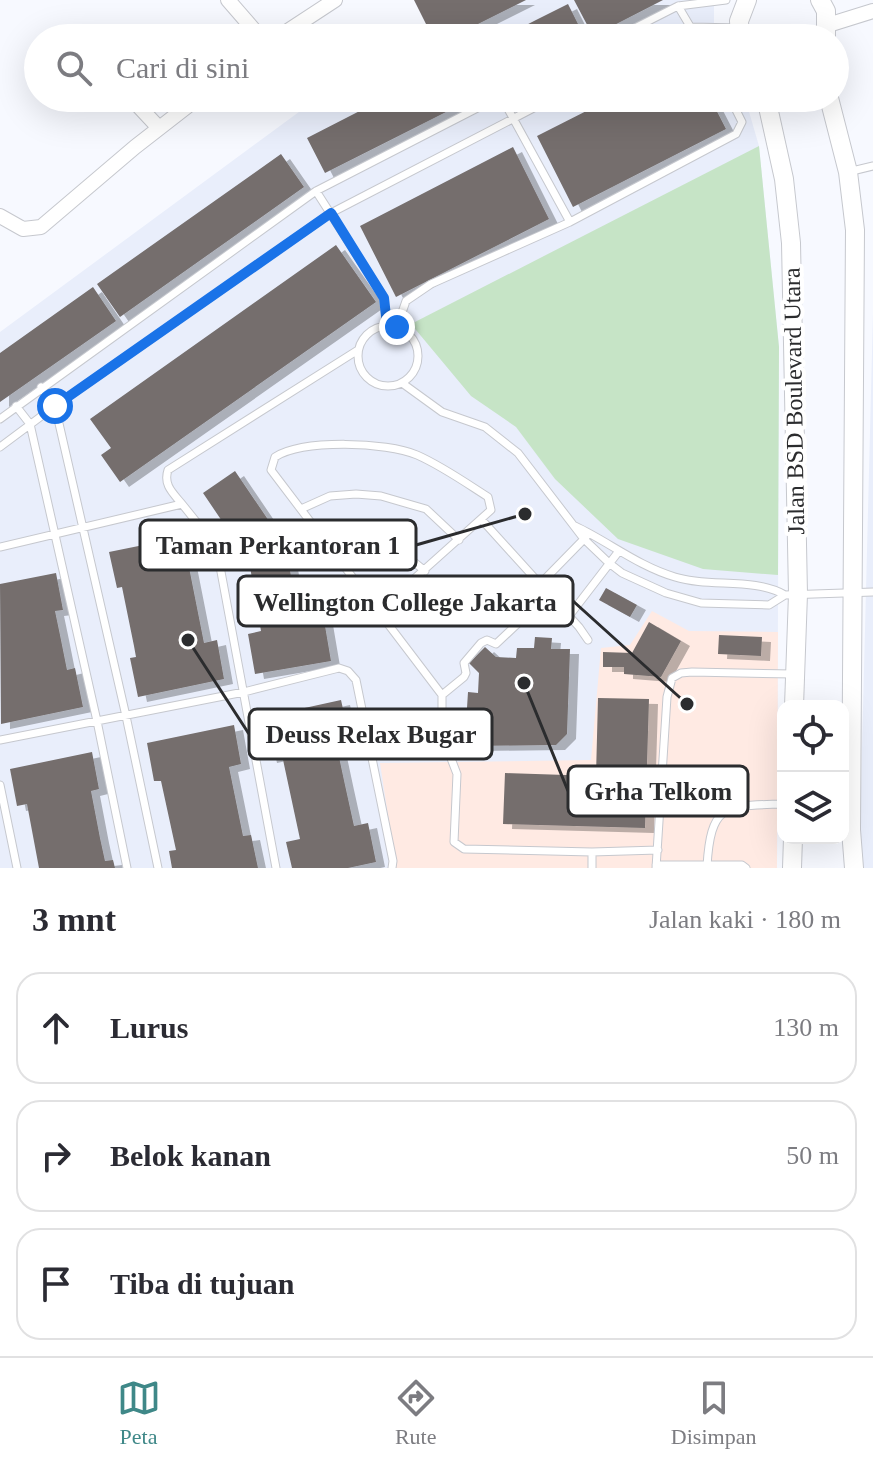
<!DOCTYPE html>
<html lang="id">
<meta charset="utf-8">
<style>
body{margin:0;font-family:"Times New Roman",serif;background:#f7f7f7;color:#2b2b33}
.controls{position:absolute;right:24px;bottom:24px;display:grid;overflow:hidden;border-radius:16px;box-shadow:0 8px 32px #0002}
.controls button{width:72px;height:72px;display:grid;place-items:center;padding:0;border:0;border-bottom:2px solid #e1e1e2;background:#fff;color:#2b2b33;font:40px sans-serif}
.stop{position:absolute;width:24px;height:24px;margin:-18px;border:6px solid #1a73e8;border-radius:50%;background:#fff}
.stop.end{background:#1a73e8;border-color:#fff;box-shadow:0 2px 8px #0008}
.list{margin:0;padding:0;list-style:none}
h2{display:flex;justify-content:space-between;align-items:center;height:104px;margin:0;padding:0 32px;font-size:34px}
h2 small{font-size:26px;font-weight:400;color:#7c7c81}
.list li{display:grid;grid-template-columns:52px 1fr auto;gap:24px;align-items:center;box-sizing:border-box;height:112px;margin:0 16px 16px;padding:0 16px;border:2px solid #e1e1e2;border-radius:24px}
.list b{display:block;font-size:30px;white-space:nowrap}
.list em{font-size:26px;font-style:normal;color:#7c7c81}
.icon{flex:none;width:44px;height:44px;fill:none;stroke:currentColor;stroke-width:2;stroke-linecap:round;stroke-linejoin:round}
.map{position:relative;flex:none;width:873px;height:868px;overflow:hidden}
.search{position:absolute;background:#fff;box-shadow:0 8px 32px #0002;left:24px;right:24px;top:24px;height:88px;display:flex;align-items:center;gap:20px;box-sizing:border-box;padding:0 28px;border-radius:44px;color:#7c7c81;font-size:30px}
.sheet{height:488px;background:#fff}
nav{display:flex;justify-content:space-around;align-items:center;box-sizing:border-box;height:112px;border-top:2px solid #e1e1e2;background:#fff;font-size:22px;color:#7c7c81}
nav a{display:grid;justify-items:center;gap:4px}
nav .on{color:#3f8888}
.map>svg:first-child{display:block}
</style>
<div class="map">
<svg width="873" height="868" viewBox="0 0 873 868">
<defs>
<filter id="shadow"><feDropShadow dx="9" dy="5" stdDeviation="0" flood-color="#0004"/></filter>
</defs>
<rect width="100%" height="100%" fill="#f7f9ff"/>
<path fill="#e9eefb" d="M522,0H714V38H446Z
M326,98H745L759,146L779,347L777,868H0V332L303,109Z
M873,313V868H859Z"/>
<path fill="#ffeae3" d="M652,611L689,631L778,632L777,868H396L380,763L591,760L601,648L630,645Z"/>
<path fill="#c6e4c6" d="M759,146L779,347L778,575L703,569L618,539L555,479L516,427L471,396L411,324Z"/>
<path fill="#746e6d" filter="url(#shadow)" d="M414,0H526L450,38H433Z
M574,0H663L593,36Z
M568,4L585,38H501L536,20Z
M385,98H447L452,109L325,173L307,138Z
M612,98H710L726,129L573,207L537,136Z
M513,147L549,219L396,297L360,226Z
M281,154L304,187L120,317L97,284Z
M336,245L376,302L120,482L101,455L111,448L90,419Z
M93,287L116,321L0,402V353Z
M235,471L286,546L299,625L324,620L331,661L255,674L248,634L261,631L249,561L203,493Z
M183,537L204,643L217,640L224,679L138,697L130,658L136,657L134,646L122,587L117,588L109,552Z
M56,573L63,610L55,611L60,635L67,670L75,668L83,707L1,724L0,584Z
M606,588L637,605L630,617L599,600Z
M649,622L681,641L661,677L624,674V667H603V652L632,653Z
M719,635L762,637L761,656L718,654Z
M535,637L552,638L551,649H570L567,734L556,745L465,746L466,728L458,727L459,708H467L468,692L478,693L479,673L469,663L485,647L496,657L516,658L517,648H534Z
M598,698L649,699L645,828L503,824L505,773L596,776Z
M341,700L350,740L336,743L345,785L354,826L368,823L376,862L348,868H292L286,842L300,839L282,755L268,758L259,718Z
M234,725L241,764L229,767L243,836L251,835L258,868H172L169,851L176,850L161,781H154L147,743Z
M92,752L99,789L91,791L100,838L105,861L113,860L115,868H39L27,804L17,806L10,769Z"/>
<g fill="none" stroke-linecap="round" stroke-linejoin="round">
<g stroke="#c6c8ce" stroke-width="9">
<path id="service" d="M678,6L697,38
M615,38L678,6L726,0
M669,38L691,27L739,28
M502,98L570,222
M848,172L873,166
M316,191L383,296L387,325
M358 356a30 30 0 1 1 60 0a30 30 0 1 1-60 0Z
M397,327L406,301L431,284L570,222L736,134L742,122L730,98
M402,383L442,412L485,427L518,453L584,539L609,563L622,573L666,593L701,603L769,605L785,595L873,592
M41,387L55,406L126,716L158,868
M16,406L30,424L97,721L127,868
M0,419L316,191L497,98
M0,447L55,406L331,213L553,98
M182,504C173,493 163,485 168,470L358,350
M301,509L330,496L356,494L381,496L426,509L459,540
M481,519L579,627L588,640
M575,526C609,542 638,566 675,577C710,588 753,577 785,595
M324,539C334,538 346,533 357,534C383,535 405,555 425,571
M0,547L182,504L207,535L219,561L276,868
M539,585L586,537
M378,611L491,510L488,497C466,483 442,466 417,455C386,442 304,439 275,457L271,470L442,695V735L457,774L454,842L464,849L592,852L658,850
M569,616L619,551
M442,695L464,677L466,673L464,663L481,643L487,640L496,644L548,595
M0,740L244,692L339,668L348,671L356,680L393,861L392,868
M0,785L17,868
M592,852V868
M656,865H742L746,868
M707,866C711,802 726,806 783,804
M656,868L667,697L672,678L681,673L692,672L793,674"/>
</g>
<g stroke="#c6c8ce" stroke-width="16">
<path id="minor" d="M228,0L261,38
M828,25L873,11
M277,38L335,0
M131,98L159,128
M0,216L23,229L41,227L135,147L198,98"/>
</g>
<g stroke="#c6c8ce" stroke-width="20">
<path id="tertiary" d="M820,0L826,11V38
M740,38L739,21L747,0
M766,98L784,179L791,243L798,594L794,706
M829,98L848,172L855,230L851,830L854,868
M792,868L793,838"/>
</g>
<use href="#service" stroke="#fff" stroke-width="7"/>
<use href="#minor" stroke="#fff" stroke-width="14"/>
<use href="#tertiary" stroke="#fff" stroke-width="18"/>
</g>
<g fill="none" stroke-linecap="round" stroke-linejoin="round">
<path stroke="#1a73e8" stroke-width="10" d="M55,406L331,213L384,298L387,325L397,327"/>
</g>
<g text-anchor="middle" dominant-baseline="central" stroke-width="8" stroke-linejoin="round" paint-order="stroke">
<g font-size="24" fill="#2b2c2e" stroke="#fff">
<text transform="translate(794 401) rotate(-91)">Jalan BSD Boulevard Utara</text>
</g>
</g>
<path fill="none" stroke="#2b2c2e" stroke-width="3" d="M525 514L416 545M687 704L573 601M188 640L249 734M524 683L568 791"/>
<g fill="#2b2c2e" stroke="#fff" stroke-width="3">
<circle cx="525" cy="514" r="8"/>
<circle cx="687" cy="704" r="8"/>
<circle cx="188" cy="640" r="8"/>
<circle cx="524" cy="683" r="8"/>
</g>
<g fill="#fff" stroke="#2b2c2e" stroke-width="3">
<rect x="140" y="520" width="276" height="50" rx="8"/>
<rect x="238" y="576" width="335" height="50" rx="8"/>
<rect x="249" y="709" width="243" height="50" rx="8"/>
<rect x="568" y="766" width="180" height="50" rx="8"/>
</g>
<g font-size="26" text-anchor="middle" font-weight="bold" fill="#2b2c2e">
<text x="278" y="554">Taman Perkantoran 1</text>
<text x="405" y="611">Wellington College Jakarta</text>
<text x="371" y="743">Deuss Relax Bugar</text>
<text x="658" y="800">Grha Telkom</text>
</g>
</svg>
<div class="controls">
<button><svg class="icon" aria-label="locate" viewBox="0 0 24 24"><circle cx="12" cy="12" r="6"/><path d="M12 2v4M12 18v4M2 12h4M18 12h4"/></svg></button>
<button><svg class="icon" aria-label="layers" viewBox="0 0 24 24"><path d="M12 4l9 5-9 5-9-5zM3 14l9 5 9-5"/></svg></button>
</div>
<div class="stop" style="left:55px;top:406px"></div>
<div class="stop end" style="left:397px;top:327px"></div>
<div class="search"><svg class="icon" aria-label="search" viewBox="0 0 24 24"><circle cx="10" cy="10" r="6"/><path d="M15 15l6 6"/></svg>Cari di sini</div>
</div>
<section class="sheet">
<h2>3 mnt<small>Jalan kaki · 180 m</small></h2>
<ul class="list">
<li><svg class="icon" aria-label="ahead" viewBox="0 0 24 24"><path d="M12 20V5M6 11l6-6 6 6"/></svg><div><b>Lurus</b></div><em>130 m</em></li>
<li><svg class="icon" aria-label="right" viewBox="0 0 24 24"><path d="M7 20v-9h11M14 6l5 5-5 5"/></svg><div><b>Belok kanan</b></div><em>50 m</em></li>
<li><svg class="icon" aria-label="arrive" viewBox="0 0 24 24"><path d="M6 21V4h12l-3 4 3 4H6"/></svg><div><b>Tiba di tujuan</b></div></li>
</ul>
</section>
<nav>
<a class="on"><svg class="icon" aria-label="map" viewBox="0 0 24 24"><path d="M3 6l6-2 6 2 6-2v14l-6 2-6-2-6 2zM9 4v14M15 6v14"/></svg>Peta</a>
<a><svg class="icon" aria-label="directions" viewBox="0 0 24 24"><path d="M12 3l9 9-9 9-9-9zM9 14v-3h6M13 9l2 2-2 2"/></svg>Rute</a>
<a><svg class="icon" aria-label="saved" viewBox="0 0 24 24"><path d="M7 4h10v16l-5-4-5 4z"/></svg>Disimpan</a>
</nav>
